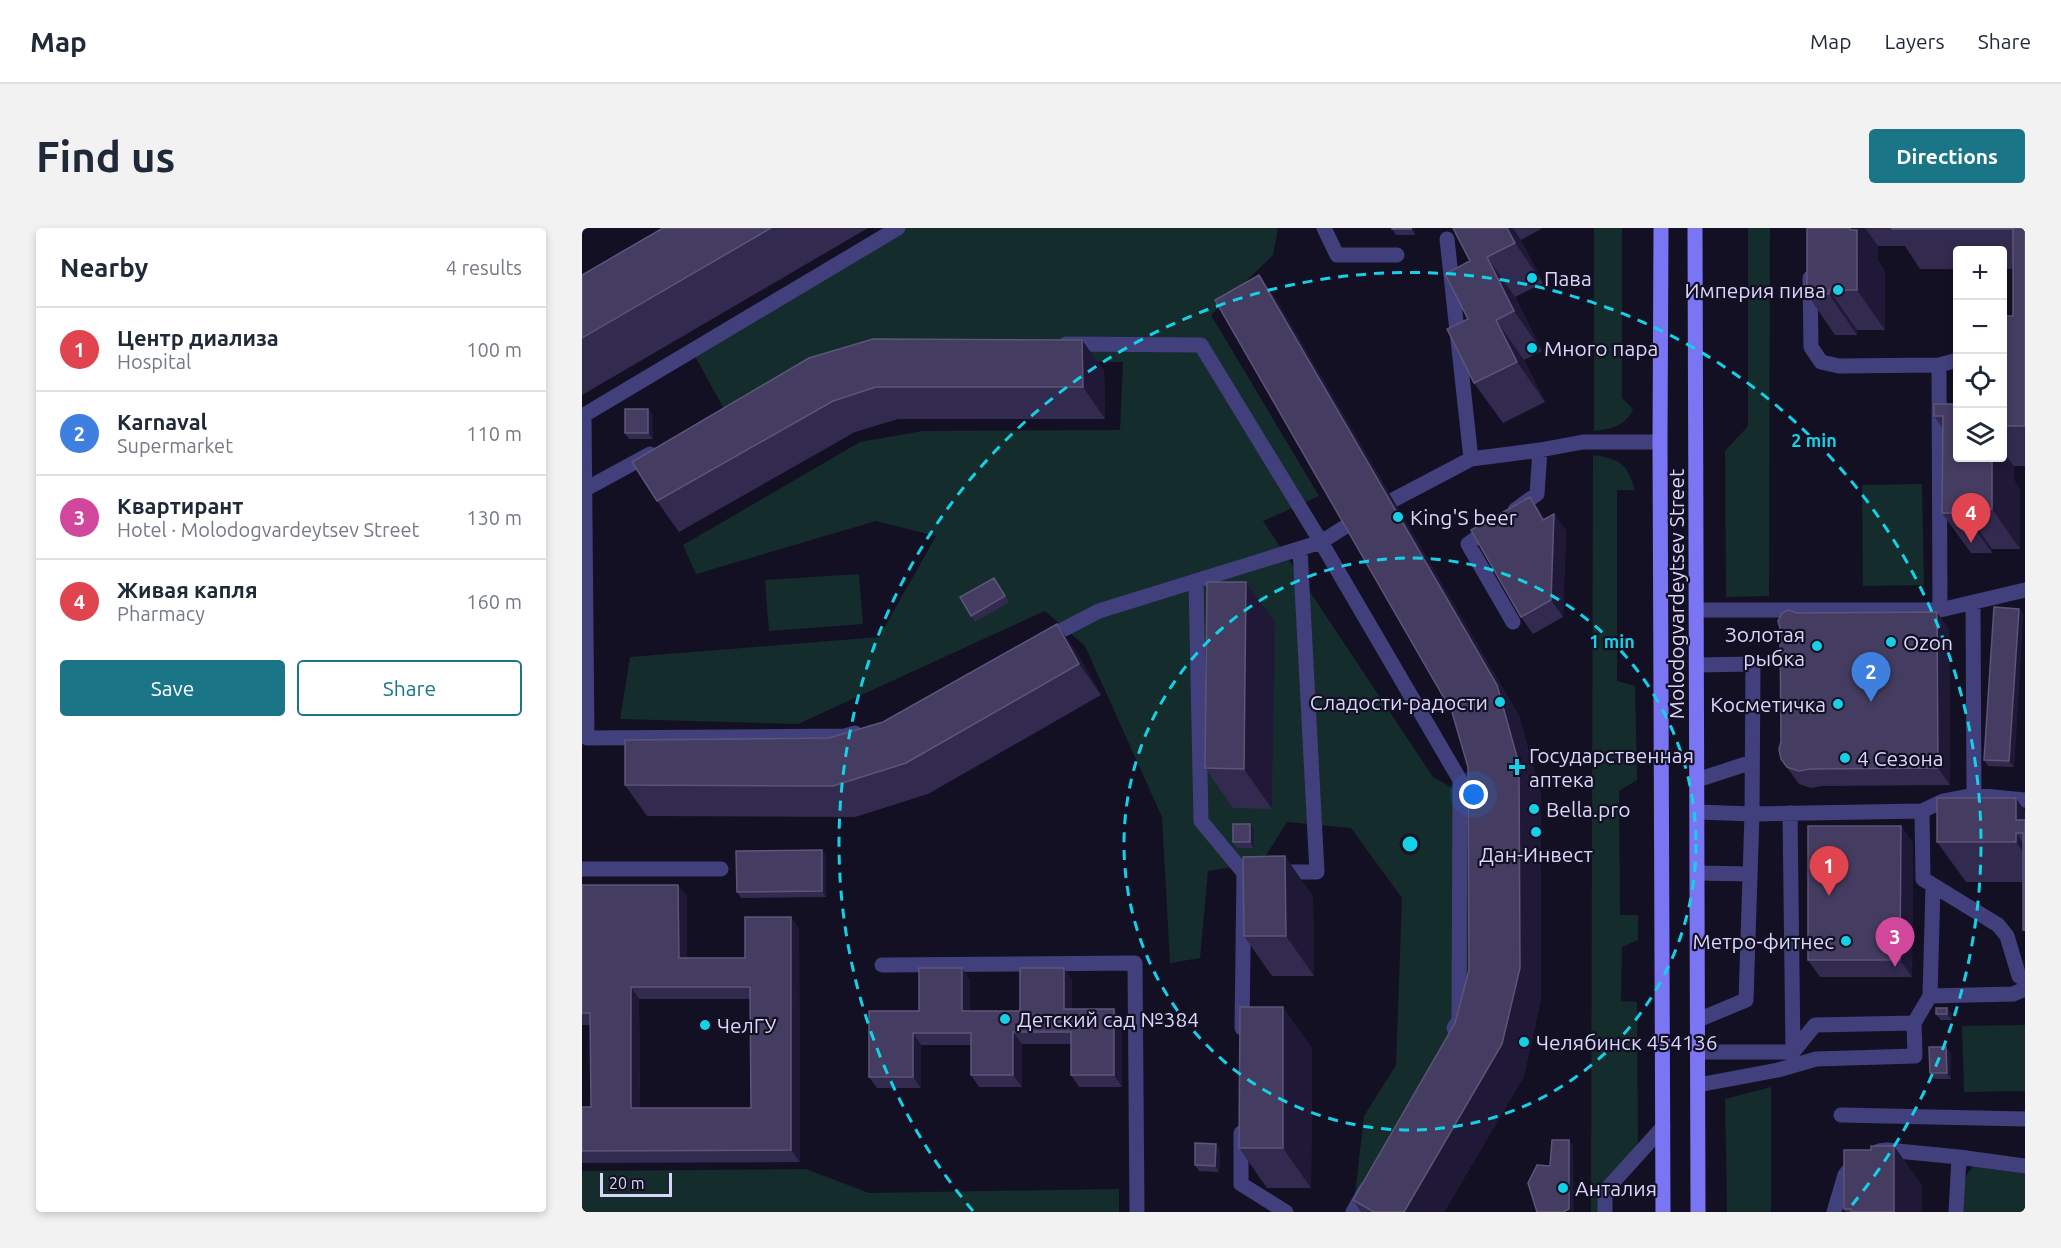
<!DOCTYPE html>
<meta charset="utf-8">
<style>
body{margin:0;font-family:Ubuntu,sans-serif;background:#f2f2f3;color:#1f2937}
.controls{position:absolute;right:18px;top:18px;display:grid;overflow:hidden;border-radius:6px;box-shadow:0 3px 9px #0003}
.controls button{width:54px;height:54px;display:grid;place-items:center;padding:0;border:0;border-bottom:2px solid #e0e1e3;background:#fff;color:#1f2937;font:30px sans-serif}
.scale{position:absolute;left:18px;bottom:15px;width:72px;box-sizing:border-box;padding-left:6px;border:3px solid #dad6fb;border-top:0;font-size:16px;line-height:21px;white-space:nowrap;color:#dad6fb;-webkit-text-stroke:4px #141023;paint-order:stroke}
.you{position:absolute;left:892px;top:567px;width:21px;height:21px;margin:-15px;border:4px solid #fff;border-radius:50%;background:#1a73e8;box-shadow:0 0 0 9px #1a73e833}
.badge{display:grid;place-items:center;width:39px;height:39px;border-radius:50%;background:#1a7587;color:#fff;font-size:20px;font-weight:700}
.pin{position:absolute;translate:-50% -50px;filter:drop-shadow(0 2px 3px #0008)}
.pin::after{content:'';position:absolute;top:32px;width:21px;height:18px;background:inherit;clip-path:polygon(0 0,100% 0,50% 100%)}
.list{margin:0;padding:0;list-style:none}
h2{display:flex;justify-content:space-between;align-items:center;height:78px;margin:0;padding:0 24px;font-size:26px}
h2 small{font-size:20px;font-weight:400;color:#747a83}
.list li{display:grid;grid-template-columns:39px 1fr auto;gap:18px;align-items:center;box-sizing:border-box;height:84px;padding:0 24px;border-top:2px solid #e0e1e3}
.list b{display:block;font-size:22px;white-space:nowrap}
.list p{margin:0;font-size:20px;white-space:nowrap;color:#747a83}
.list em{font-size:20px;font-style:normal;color:#747a83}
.actions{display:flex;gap:12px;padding:18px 24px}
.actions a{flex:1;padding:14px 0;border:2px solid #1a7587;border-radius:6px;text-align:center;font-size:21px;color:#1a7587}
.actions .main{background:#1a7587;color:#fff}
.icon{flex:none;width:33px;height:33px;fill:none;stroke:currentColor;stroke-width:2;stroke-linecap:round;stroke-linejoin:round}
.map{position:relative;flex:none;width:1443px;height:984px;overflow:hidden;border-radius:6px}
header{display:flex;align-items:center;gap:36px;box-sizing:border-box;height:84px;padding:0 30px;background:#fff;border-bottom:2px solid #e0e1e3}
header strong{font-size:28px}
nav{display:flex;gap:33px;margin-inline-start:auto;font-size:21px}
.intro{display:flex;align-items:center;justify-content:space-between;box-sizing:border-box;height:144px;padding:0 36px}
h1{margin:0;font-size:42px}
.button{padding:15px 27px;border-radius:6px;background:#1a7587;color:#fff;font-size:21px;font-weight:700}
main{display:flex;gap:36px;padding:0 36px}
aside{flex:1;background:#fff;border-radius:6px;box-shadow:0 3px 9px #0003}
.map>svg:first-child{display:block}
</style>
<header>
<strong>Map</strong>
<nav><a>Map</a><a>Layers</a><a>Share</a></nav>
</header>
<div class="intro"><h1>Find us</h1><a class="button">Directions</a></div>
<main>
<aside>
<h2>Nearby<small>4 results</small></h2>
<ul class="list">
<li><span class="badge" style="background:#e0444e">1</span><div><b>Центр диализа</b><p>Hospital</p></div><em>100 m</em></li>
<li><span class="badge" style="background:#3f7fe0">2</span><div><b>Karnaval</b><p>Supermarket</p></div><em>110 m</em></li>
<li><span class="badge" style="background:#d1479c">3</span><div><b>Квартирант</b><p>Hotel · Molodogvardeytsev Street</p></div><em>130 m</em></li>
<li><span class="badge" style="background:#e0444e">4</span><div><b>Живая капля</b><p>Pharmacy</p></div><em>160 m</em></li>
</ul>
<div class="actions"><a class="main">Save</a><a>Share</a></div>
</aside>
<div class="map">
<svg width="1443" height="984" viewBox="0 0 1443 984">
<rect width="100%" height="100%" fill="#141023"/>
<path fill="#142c2b" d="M307,0H696L691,27L629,87L737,268L681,293L851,549L894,573L893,780L771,984L782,888L814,837L820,670L769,600L705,594L680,634L626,643L618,730L588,735L580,589L503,418L463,383L216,496L38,491L48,429L297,409L354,308L294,293L114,346L101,317L278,214L341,203L538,202L541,134L326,133L155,205L108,119Z
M1012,0H1040V170L1051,181C1044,198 1029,201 1012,203Z
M1166,0H1188L1187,368L1144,369L1143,223L1166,198Z
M1011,227C1039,231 1045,236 1053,262H1035V453L1053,458L1055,552L1037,563L1038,687H1056V712L1040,719L1039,773L1055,774L1056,917L1017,984H1009Z
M1340,256L1342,357L1281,358L1280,257Z
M277,346L281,396L187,403L183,352Z
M1443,797V863L1382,864L1380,798Z
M1189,859V984H1145L1143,871Z
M1391,938L1443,946V984H1382L1380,981L1381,952Z
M224,941L287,965L537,961V984H0V943Z"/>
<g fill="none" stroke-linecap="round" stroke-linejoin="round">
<path stroke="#423f7d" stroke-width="15" d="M742,0L755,27H815
M865,11L889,231L958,222L1001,214H1078
M1228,50L1229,119L1239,134L1257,138L1357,137L1358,382
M484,116L619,117L739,314L878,552L877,792L872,800
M1357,137L1376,132
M2,262L68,226
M811,272L889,231
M933,282L955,266L958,222
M908,300L886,316L931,394
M614,353L619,593L662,645L660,800
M1391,375L1392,567
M1115,382H1358L1443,362
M461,412L517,383L739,314L766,297
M1115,437L1171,436L1170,586L1164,772L1116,792
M273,505L263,508L5,510L2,187L316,0
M1115,552L1170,534
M1340,583L1341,651L1416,697L1425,708L1437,748L1443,752
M1116,584L1170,586L1340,583L1361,573L1392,567L1443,572
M1208,585L1211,824
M0,641H139
M695,644H735L718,321
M1116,645L1168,646
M1351,658L1348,768L1431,766L1443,761
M300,737L553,735L555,984
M1332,795L1348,768
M1116,857L1196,842L1234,831L1333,828L1332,795L1233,797L1211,824H1116
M1259,887L1443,891
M659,905V956L704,984
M1297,923L1305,922L1377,929L1443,938
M771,984L784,961
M1023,984V963L1081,899
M1252,984L1263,947L1271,937
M1374,984L1377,929"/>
<path stroke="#7a75f3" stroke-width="15" d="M1079,0L1078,214L1081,984
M1113,0L1116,984"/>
</g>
<path fill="#332b4f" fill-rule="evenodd" d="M81,0H286L0,167V47Z
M833,0V7H814L810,1Z
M871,0H959V1L939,12L961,55L933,69L960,123L942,132L963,174L921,195L892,155L886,91L888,33Z
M1225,0H1443V238H1432V252L1438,262V321H1410V325H1389L1360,285L1361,201L1352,188V176L1420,230V92H1424L1431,88V41H1420V22H1376V41H1338L1323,18H1296V33L1303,43V102H1275V107H1253L1225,66Z
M677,47L698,78L937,488L959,567V771L942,848L862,984H779L771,972L873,795L887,742L886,539L870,484Z
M500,112L522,143L523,191H316L273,204L97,304L75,273L227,130Z
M71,187V211H47L43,205Z
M948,269L963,291L972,286L984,303L981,389L951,406L939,389Z
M412,350L427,374L393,394L389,388Z
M1437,381L1441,387L1432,539L1406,538L1402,532Z
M1215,385L1367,401L1368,557L1239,558L1229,560L1217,556L1199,531V514Z
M693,394L690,581L651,580L623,540Z
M475,396L496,427L519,467L346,566L273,589L65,588L43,557L247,510L301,494Z
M1443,583V704L1441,702V654H1384L1355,614Z
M1319,598L1331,615L1330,749H1238L1226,732Z
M672,602V620H655L651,614Z
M244,628V669L159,670L155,664Z
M703,628L731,669L732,748H690L662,708Z
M0,657L105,668V730H163L217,700L218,934L0,935V879H9L8,797H0ZM57,771H168L169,880H58Z
M380,740L388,752V783H438L490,751V781H532L540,793V859H497L489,847V816H440V859H397L389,847V817H339V860H295L287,849L337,783Z
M1354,786H1370V792H1359Z
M730,820L729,960H685L657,920Z
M1369,825V851H1352L1348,845Z
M1312,918L1340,958V984H1263L1262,981Z
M638,921L637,944L617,943L613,937Z"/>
<path fill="#1f1836" d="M829,0H833V7L829,1Z
M925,0H931L939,12L961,55L933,15Z
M1268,0H1283L1296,18V33L1303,43V102L1275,62Z
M905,29L933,69L960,123L932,83Z
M677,47L698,78L937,488L959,567V771L942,848L862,984H822L920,816L937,536Z
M1247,62L1275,102V107L1247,66Z
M914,92L942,132L963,174L935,134Z
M500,112L522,143L523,191L501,159Z
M66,181L71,187V211L66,205Z
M1420,222L1432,238V252L1438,262V321L1410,281L1409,230H1420Z
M948,269L960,286L971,305L972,286L984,303L981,389L969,372L961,292Z
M1382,281L1410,321V325L1382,285Z
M664,354L693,394L690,581L662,541Z
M1437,381L1441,387L1432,539L1427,533Z
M1355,384L1367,401L1368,557L1356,540Z
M475,396L496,427L519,467L497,436Z
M1434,570L1443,583V605L1434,592Z
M668,596L672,602V620L668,614Z
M1319,598L1331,615L1330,749L1318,732Z
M1434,605L1443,618V627L1434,614Z
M240,622L244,628V669L240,663Z
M703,628L731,669L732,748L704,708Z
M96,657L105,668V741L97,730Z
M209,689L217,700L218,934L209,922Z
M380,740L388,752V794L380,783Z
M482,740L490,751V793L482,781Z
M49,759L57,771L58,892L49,880Z
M701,779L730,820L729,960L701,920Z
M1365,780L1370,786V792L1365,786Z
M532,781L540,793V859L532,847Z
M431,804L440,816V859L431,847Z
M331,805L339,817V860L331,849Z
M1364,819L1369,825V851L1365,845Z
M987,912L991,918L992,984H989L987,981Z
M634,916L638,921L637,944L633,938Z
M1312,918L1340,958V984H1312Z"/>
<path fill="#453d61" stroke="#5c557a" stroke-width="1.5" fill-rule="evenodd" d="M81,0H189L0,110V47Z
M810,0H829V1H810Z
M871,0H925L933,15L905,29L932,83L914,92L935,134L892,155L865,101L886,91L863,46L888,33Z
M1225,0H1268V2H1275V62H1247V66H1225Z
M1310,0H1443V198H1420V92H1424V88H1431V1H1310Z
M677,47L915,457L937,536L938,740L920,816L822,984H792L771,972L873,795L887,742L886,539L870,484L633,72Z
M291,111L500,112L501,159H294L251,173L75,273L50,234L227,130Z
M1352,176H1376V230H1410V281H1382V285H1360L1361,188H1352Z
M43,181H66V205H43Z
M948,269L961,292L972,286L969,372L939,389L889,302Z
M412,350L423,368L389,388L378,369Z
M625,354H664L662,541L623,540Z
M1412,379L1437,381L1427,533L1402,532Z
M1206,382L1215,385L1355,384L1356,540L1227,541L1217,543L1205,539L1199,531L1197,521L1199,514L1198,400L1196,393L1200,385Z
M475,396L497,436L324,535L251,558L43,557V512L247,510L301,494Z
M1355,570H1434V592H1443V702H1441V605H1434V614H1355Z
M651,596H668V614H651Z
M1226,598H1319L1318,732H1226Z
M240,622V663L155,664L154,623Z
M703,628L704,708H662L661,629Z
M0,657H96L97,730H163V689H209V922L0,923V879H9L8,785H0ZM49,759H168L169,880H49Z
M337,740H380V783H438V740H482V781H532V847H489V804H431V847H389V805H331V849H287V783H337Z
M658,779H701V920H657Z
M1354,780H1365V786H1354Z
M1347,819H1364L1365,845H1348Z
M970,912H987V981L981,984H955L946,955L955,937L968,938Z
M613,915L634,916L633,938L613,937Z
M1289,918H1312V984H1269V981H1262V922H1289Z"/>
<g fill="none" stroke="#15d1e8" stroke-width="3" stroke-dasharray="10 8">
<circle cx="828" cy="616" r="286"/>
<path d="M391 983A571 571 0 1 1 1265 983"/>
</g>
<g fill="#15d1e8" stroke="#141023" stroke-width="2">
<circle cx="950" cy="50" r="6"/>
<circle cx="1256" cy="62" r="6"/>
<circle cx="950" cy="120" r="6"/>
<circle cx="816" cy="289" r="6"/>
<circle cx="1309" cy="414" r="6"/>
<circle cx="1235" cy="418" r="6"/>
<circle cx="918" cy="474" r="6"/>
<circle cx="1256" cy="476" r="6"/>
<circle cx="1263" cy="530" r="6"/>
<path d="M932 530h6v6h6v6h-6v6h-6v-6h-6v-6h6z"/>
<circle cx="952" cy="581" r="6"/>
<circle cx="954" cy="604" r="6"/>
<circle cx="1264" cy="713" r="6"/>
<circle cx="423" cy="791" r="6"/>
<circle cx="123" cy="797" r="6"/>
<circle cx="942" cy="814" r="6"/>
<circle cx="981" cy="960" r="6"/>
</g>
<g text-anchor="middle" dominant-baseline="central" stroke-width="4.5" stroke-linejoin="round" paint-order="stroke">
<g font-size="21" fill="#dad6fb" stroke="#141023" text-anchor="start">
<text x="962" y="50">Пава</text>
<text x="1244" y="62" text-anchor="end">Империя пива</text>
<text x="962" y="120">Много пара</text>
<text x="828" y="289">King'S beer</text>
<text x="1223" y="406" text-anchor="end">Золотая<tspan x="1223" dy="24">рыбка</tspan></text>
<text x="1321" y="414">Ozon</text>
<text x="906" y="474" text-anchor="end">Сладости-радости</text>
<text x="1244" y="476" text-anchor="end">Косметичка</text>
<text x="947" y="527">Государственная<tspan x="947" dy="24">аптека</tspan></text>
<text x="1275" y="530">4 Сезона</text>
<text x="964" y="581">Bella.pro</text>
<text x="954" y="626" text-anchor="middle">Дан-Инвест</text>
<text x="1252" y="713" text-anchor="end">Метро-фитнес</text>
<text x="435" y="791">Детский сад №384</text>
<text x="135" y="797">ЧелГУ</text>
<text x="954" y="814">Челябинск 454136</text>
<text x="993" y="960">Анталия</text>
</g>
<g font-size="21" fill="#dad6fb" stroke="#141023">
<text transform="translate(1094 366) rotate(-90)">Molodogvardeytsev Street</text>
</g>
</g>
<circle cx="828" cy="616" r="9" fill="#15d1e8" stroke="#141023" stroke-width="3"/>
<g font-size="18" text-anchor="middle" font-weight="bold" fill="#15d1e8" stroke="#141023" stroke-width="4.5" stroke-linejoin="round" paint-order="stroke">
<text x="1232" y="219">2 min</text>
<text x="1030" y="420">1 min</text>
</g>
</svg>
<div class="controls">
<button>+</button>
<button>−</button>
<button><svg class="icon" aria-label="locate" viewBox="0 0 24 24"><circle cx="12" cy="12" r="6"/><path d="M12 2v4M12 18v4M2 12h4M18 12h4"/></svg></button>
<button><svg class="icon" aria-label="layers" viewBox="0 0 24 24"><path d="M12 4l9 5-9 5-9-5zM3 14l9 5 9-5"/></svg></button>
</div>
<div class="scale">20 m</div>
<div class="you"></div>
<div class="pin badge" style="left:1247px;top:668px;background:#e0444e">1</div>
<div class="pin badge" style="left:1289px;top:474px;background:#3f7fe0">2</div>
<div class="pin badge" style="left:1313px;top:739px;background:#d1479c">3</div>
<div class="pin badge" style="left:1389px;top:315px;background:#e0444e">4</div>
</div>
</main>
